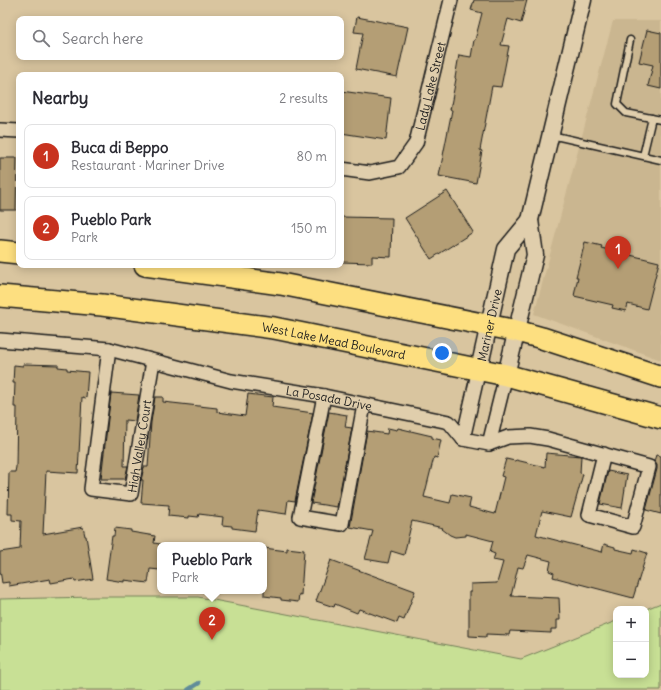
<!DOCTYPE html>
<meta charset="utf-8">
<style>
body{margin:0;font-family:Delius,sans-serif;background:#f7f7f7;color:#2b2b33}
.controls{position:absolute;right:12px;bottom:12px;display:grid;overflow:hidden;border-radius:8px;box-shadow:0 2px 10px #0003}
.controls button{width:36px;height:36px;display:grid;place-items:center;padding:0;border:0;border-bottom:1px solid #e1e1e2;background:#fff;color:#2b2b33;font:20px sans-serif}
.you{position:absolute;left:442px;top:353px;width:14px;height:14px;margin:-10px;border:3px solid #fff;border-radius:50%;background:#1a73e8;box-shadow:0 0 0 6px #1a73e833}
.badge{display:grid;place-items:center;width:26px;height:26px;border-radius:50%;background:#c8321e;color:#fff;font-size:13px;font-weight:700}
.pin{position:absolute;translate:-50% -33px;filter:drop-shadow(0 1px 2px #0008)}
.pin::after{content:'';position:absolute;top:21px;width:14px;height:12px;background:inherit;clip-path:polygon(0 0,100% 0,50% 100%)}
.popup{position:absolute;left:157px;top:542px;width:110px;height:52px;box-sizing:border-box;display:grid;place-content:center;border-radius:8px;background:#fff;filter:drop-shadow(0 1px 3px #0005);font-size:13px;white-space:nowrap;color:#7c7c81}
.popup b{font-size:15px;color:#2b2b33}
.popup::after{content:'';position:absolute;left:50%;top:100%;margin-left:-8px;border:8px solid transparent;border-top-color:#fff}
.list{margin:0;padding:0;list-style:none}
h2{display:flex;justify-content:space-between;align-items:center;height:52px;margin:0;padding:0 16px;font-size:17px}
h2 small{font-size:13px;font-weight:400;color:#7c7c81}
.list li{display:grid;grid-template-columns:26px 1fr auto;gap:12px;align-items:center;box-sizing:border-box;height:64px;margin:0 8px 8px;padding:0 8px;border:1px solid #e1e1e2;border-radius:8px}
.list b{display:block;font-size:15px;white-space:nowrap}
.list p{margin:0;font-size:13px;white-space:nowrap;color:#7c7c81}
.list em{font-size:13px;font-style:normal;color:#7c7c81}
.icon{flex:none;width:22px;height:22px;fill:none;stroke:currentColor;stroke-width:2;stroke-linecap:round;stroke-linejoin:round}
.map{position:relative;flex:none;width:661px;height:690px;overflow:hidden}
.search{position:absolute;background:#fff;box-shadow:0 2px 10px #0003;left:16px;top:16px;width:328px;height:44px;display:flex;align-items:center;gap:10px;box-sizing:border-box;padding:0 14px;border-radius:8px;color:#7c7c81;font-size:15px}
.panel{position:absolute;background:#fff;box-shadow:0 2px 10px #0003;left:16px;top:72px;width:328px;height:196px;border-radius:8px}
.map>svg:first-child{display:block}
</style>
<div class="map">
<svg width="661" height="690" viewBox="0 0 661 690">
<rect width="100%" height="100%" fill="#d9c59f"/>
<filter id="ink" filterUnits="userSpaceOnUse"><feTurbulence type="fractalNoise" baseFrequency=".025" numOctaves="2"/><feDisplacementMap in="SourceGraphic" scale="8" xChannelSelector="R" yChannelSelector="G"/><feConvolveMatrix kernelMatrix="1 2 1 2 8 2 1 2 1" color-interpolation-filters="sRGB"/></filter>
<g filter="url(#ink)">
<path fill="#cab690" d="M613,21H661V360L534,314Z"/>
<path fill="#c8e095" stroke="#727e58" d="M95,597H198L521,659L616,621V675H646V609L661,603V690H0V599Z"/>
<g fill="none" stroke-linecap="round" stroke-linejoin="round">
<path stroke="#608c99" stroke-width="4.5" d="M188,690L199,683"/>
</g>
<path fill="#b49e74" stroke="#1c1c1c" d="M474,0H527L521,23L508,19L501,45L509,46L501,87L492,86L480,150L482,151L476,183L439,176L452,110H450L456,79L455,78L459,55L471,57L474,40H475L482,13L471,10Z
M357,17L408,27L397,77L356,69L363,33L354,32Z
M647,30L661,33V89L648,86L653,65L639,62Z
M341,91L391,98L386,140L341,133Z
M0,158H17L16,210H0Z
M447,191L473,232L431,259L405,218Z
M341,217L392,218L391,257L372,256V263L341,262Z
M585,242L602,246L601,248L659,262L647,309L628,304L626,311L612,308L613,305L574,296L578,277H576Z
M23,364L58,365V367L67,368V370L88,372L86,398L82,397L78,473L46,471L43,534L83,527L85,536H86L93,579L75,582L74,579L51,583L50,579L9,586V582L2,583L0,570V552L20,549L21,521L12,520V514H8L9,472H15L16,467L17,407H14L15,383H13L14,365L23,366Z
M111,393L139,395L135,421L125,420L124,466H128L125,479H101Z
M248,394L273,397L272,407L313,413L295,501L288,500L286,514L258,510L255,531L232,528V526L222,525L223,517L199,514L198,517L189,516V518L168,516L169,505L141,503L143,480H141L144,467H148L151,422L155,397H163V402L217,408V412L245,416Z
M329,412L347,415L345,427L352,428L337,507L311,503Z
M388,428L397,430L398,428L432,436V438L441,440L437,458L434,457L424,497L450,503L452,494L471,498L469,507L495,514L504,477L501,476L506,459L515,461L516,460L545,467L546,453L581,456L580,473L583,474L571,517L542,511L536,535L602,552L604,544L615,547V549L633,553L634,549L647,553L633,598L553,577L554,573L549,571L551,561L528,555L523,568L518,567L511,596L559,598L560,620H557V629H551V633L510,631L509,635L486,634V637L469,636V592H471V584L497,583L503,562L493,560L495,554L490,552L493,541L466,534V536L455,537L450,535L442,529L443,528L412,521L404,555L391,551L388,563L365,559L373,531L350,527L367,431L387,434Z
M656,455L661,456V514L646,510L657,469V465L654,461Z
M608,471L627,475L622,508L600,504Z
M115,528L131,530V532L155,536L154,543L160,544V570L150,569L148,583L124,580V582L106,579L112,536H114Z
M264,548L287,551V548L304,550L301,595L299,594L298,602L281,600V598L264,596Z
M331,560L415,591L404,620L399,618L397,623L359,609L357,613L335,604L334,607L316,601Z"/>
<g fill="none" stroke-linecap="round" stroke-linejoin="round">
<g stroke="#1c1c1c" stroke-width="9">
<path id="service" d="M630,40L617,104L626,113L661,120
M551,135L661,160
M643,156L652,118"/>
</g>
<g stroke="#1c1c1c" stroke-width="16">
<g id="minor">
<path d="M0,130L19,131"/>
<path id="s1" d="M341,169L370,173L399,167L416,143L451,0"/>
<path id="s2" d="M0,340L109,349L231,381L324,396L449,422L463,439L489,444L508,437L530,436L548,439L649,467L633,527L589,515L604,454"/>
<path id="s3" d="M109,349L91,489L131,494L153,361"/>
<path d="M324,396L300,517L342,524L364,405"/>
<path d="M463,439L479,369"/>
<path d="M489,444L506,375"/>
</g>
</g>
<g stroke="#1c1c1c" stroke-width="19">
<g id="tertiary">
<path id="s4" d="M479,369L506,249L530,220"/>
<path d="M506,375L535,255L530,220L583,0"/>
</g>
</g>
<g stroke="#1c1c1c" stroke-width="24">
<g id="primary">
<path d="M0,251L19,253"/>
<path d="M145,265L281,284L517,331L542,338L661,377"/>
<path id="s5" d="M0,296L102,305L274,328L506,375L661,418"/>
</g>
</g>
<use href="#service" stroke="#e0ceac" stroke-width="6"/>
<use href="#minor" stroke="#e0ceac" stroke-width="13"/>
<use href="#tertiary" stroke="#e0ceac" stroke-width="16"/>
<use href="#primary" stroke="#fddf80" stroke-width="21"/>
</g>
</g>
<g text-anchor="middle" dominant-baseline="central" stroke-width="3" stroke-linejoin="round" paint-order="stroke">
<g font-size="12" fill="#1c1c1c" stroke="#e0ceac">
<text stroke="none"><textPath href="#s1" startOffset="147">Lady Lake Street</textPath></text>
<text stroke="none"><textPath href="#s4" startOffset="45">Mariner Drive</textPath></text>
<text stroke="none"><textPath href="#s5" startOffset="337">West Lake Mead Boulevard</textPath></text>
<text stroke="none"><textPath href="#s2" startOffset="335">La Posada Drive</textPath></text>
<text stroke="none"><textPath href="#s3" startOffset="230">High Valley Court</textPath></text>
</g>
</g>
</svg>
<div class="controls">
<button>+</button>
<button>−</button>
</div>
<div class="you"></div>
<div class="pin badge" style="left:618px;top:269px">1</div>
<div class="pin badge" style="left:212px;top:640px">2</div>
<div class="popup"><b>Pueblo Park</b>Park</div>
<div class="search"><svg class="icon" aria-label="search" viewBox="0 0 24 24"><circle cx="10" cy="10" r="6"/><path d="M15 15l6 6"/></svg>Search here</div>
<section class="panel">
<h2>Nearby<small>2 results</small></h2>
<ul class="list">
<li><span class="badge">1</span><div><b>Buca di Beppo</b><p>Restaurant · Mariner Drive</p></div><em>80 m</em></li>
<li><span class="badge">2</span><div><b>Pueblo Park</b><p>Park</p></div><em>150 m</em></li>
</ul>
</section>
</div>
